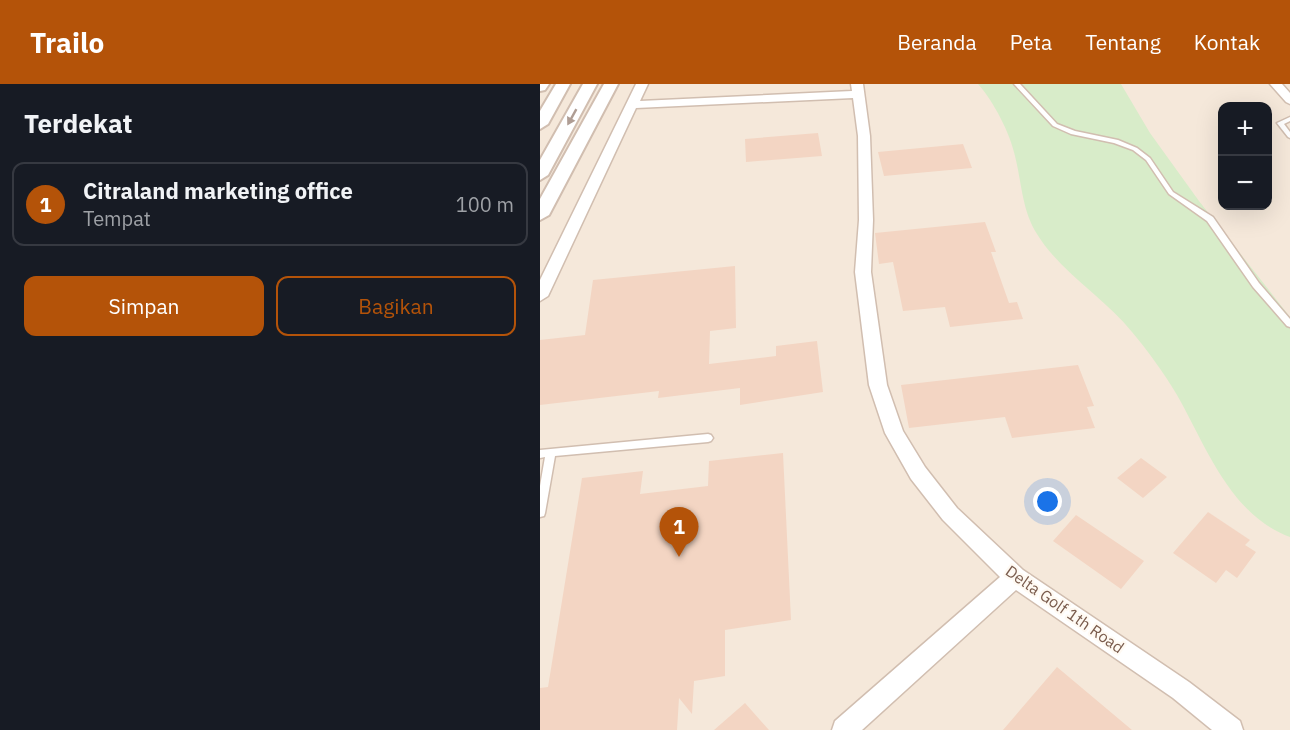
<!DOCTYPE html>
<html lang="id">
<meta charset="utf-8">
<style>
body{margin:0;font-family:"IBM Plex Sans",sans-serif;background:#242831;color:#f1f3f6}
.controls{position:absolute;right:18px;top:18px;display:grid;overflow:hidden;border-radius:12px;box-shadow:0 6px 24px #0002}
.controls button{width:54px;height:54px;display:grid;place-items:center;padding:0;border:0;border-bottom:2px solid #363941;background:#171b24;color:#f1f3f6;font:30px sans-serif}
.you{position:absolute;left:508px;top:418px;width:21px;height:21px;margin:-15px;border:4px solid #fff;border-radius:50%;background:#1a73e8;box-shadow:0 0 0 9px #1a73e833}
.badge{display:grid;place-items:center;width:39px;height:39px;border-radius:50%;background:#b45309;color:#fff;font-size:20px;font-weight:700}
.pin{position:absolute;translate:-50% -50px;filter:drop-shadow(0 2px 3px #0008)}
.pin::after{content:'';position:absolute;top:32px;width:21px;height:18px;background:inherit;clip-path:polygon(0 0,100% 0,50% 100%)}
.list{margin:0;padding:0;list-style:none}
h2{display:flex;justify-content:space-between;align-items:center;height:78px;margin:0;padding:0 24px;font-size:26px}
h2 small{font-size:20px;font-weight:400;color:#9ea1a6}
.list li{display:grid;grid-template-columns:39px 1fr auto;gap:18px;align-items:center;box-sizing:border-box;height:84px;margin:0 12px 12px;padding:0 12px;border:2px solid #363941;border-radius:12px}
.list b{display:block;font-size:22px;white-space:nowrap}
.list p{margin:0;font-size:20px;white-space:nowrap;color:#9ea1a6}
.list em{font-size:20px;font-style:normal;color:#9ea1a6}
.actions{display:flex;gap:12px;padding:18px 24px}
.actions a{flex:1;padding:14px 0;border:2px solid #b45309;border-radius:12px;text-align:center;font-size:21px;color:#b45309}
.actions .main{background:#b45309;color:#fff}
.map{position:relative;flex:none;width:750px;height:646px;overflow:hidden}
header{display:flex;align-items:center;gap:36px;box-sizing:border-box;height:84px;padding:0 30px;background:#b45309;color:#fff}
header strong{font-size:28px}
nav{display:flex;gap:33px;margin-inline-start:auto;font-size:21px}
main{display:flex}
aside{flex:1;background:#171b24}
.map>svg:first-child{display:block}
</style>
<header>
<strong>Trailo</strong>
<nav><a>Beranda</a><a>Peta</a><a>Tentang</a><a>Kontak</a></nav>
</header>
<main>
<aside>
<h2>Terdekat<small></small></h2>
<ul class="list">
<li><span class="badge">1</span><div><b>Citraland marketing office</b><p>Tempat</p></div><em>100 m</em></li>
</ul>
<div class="actions"><a class="main">Simpan</a><a>Bagikan</a></div>
</aside>
<div class="map">
<svg width="750" height="646" viewBox="0 0 750 646">
<rect width="100%" height="100%" fill="#fdf6ec"/>
<path fill="#f5e8da" fill-rule="evenodd" d="M0,0H750V646H0ZM682,22H728V122H682Z"/>
<path fill="#d8ecc9" d="M438,0H581L610,49L659,117L750,233V453C690,431 666,362 637,311C624,289 608,267 592,248C564,213 521,189 497,150C482,126 482,100 475,72C470,49 454,18 438,0Z"/>
<path fill="#f3d5c3" d="M278,49L282,72L206,78L205,55Z
M423,60L432,84L344,92L338,68Z
M445,138L456,168H451L469,219L477,218L483,235L410,243L405,223L363,227L353,178L339,180L335,149Z
M195,182L196,244L170,247L169,280L236,272V262L277,257L283,308L200,321V304L118,314L119,307L0,321V256L45,251L53,196Z
M538,281L554,322L547,323L555,344L472,354L465,333L369,344L361,301Z
M243,369L251,536L185,546V592L154,597L152,630L139,614L137,646H0V604L8,603L42,394L103,387L100,410L168,402L169,377Z
M601,374L627,393L603,414L577,394Z
M668,428L710,456L705,461L716,468L697,494L686,486L676,499L633,469Z
M536,431L604,477L581,505L513,457Z
M517,583L592,646H463Z
M205,619L229,646H174Z"/>
<g fill="none" stroke-linecap="round" stroke-linejoin="round">
<g stroke="#d1beb0" stroke-width="3">
<path id="service" d="M474,0H480L517,40L535,47L578,56L597,64L610,74L633,108L673,133L719,199L750,235V243L747,242L713,203L667,137L629,110L606,76L593,66L574,59L531,50L513,42Z
M750,33V37L744,40L750,48V54L748,53L737,39Z
M168,350L171,351L173,354L171,357L168,358L15,372L5,429L4,432L0,433V402L5,373L0,374V366Z"/>
</g>
<g stroke="#d1beb0" stroke-width="3">
<path id="minor" d="M96,0H108L100,17L312,7L311,0H323L330,52L333,136L331,188L347,301L363,347L385,383L417,424L483,486L649,598L700,637L703,646H672L633,614L476,506L322,646H292L295,637L460,493L403,436L371,395L345,349L329,301L315,188L319,136L318,52L313,14L96,24L8,212L0,217V196Z
M730,0H742L750,9V20L746,18Z"/>
</g>
<g stroke="#d1beb0" stroke-width="4">
<path id="tertiary" d="M0,0H9L5,6L0,7Z
M16,0H30L8,40L0,45V27Z
M43,0H57L8,91L0,96V76Z
M64,0H78L9,131L0,136V115Z"/>
</g>
<use href="#service" fill="#fff" fill-rule="evenodd"/>
<use href="#minor" fill="#fff" fill-rule="evenodd"/>
<use href="#tertiary" fill="#fff" fill-rule="evenodd"/>
</g>
<defs><path id="oneway-solid" d="M-6-.8H1V-3.2L6.5 0L1 3.2V.8H-6Z" transform="scale(1.5)"/></defs>
<use fill="#af9d94" href="#oneway-solid" transform="translate(32 33) rotate(119)"/>
<g text-anchor="middle" dominant-baseline="central" stroke-width="4.5" stroke-linejoin="round" paint-order="stroke">
<g font-size="16" fill="#7a5c4d" stroke="#fffaf3">
<text transform="translate(525 525) rotate(35)">Delta Golf 1th Road</text>
</g>
</g>
</svg>
<div class="controls">
<button>+</button>
<button>−</button>
</div>
<div class="you"></div>
<div class="pin badge" style="left:139px;top:473px">1</div>
</div>
</main>
